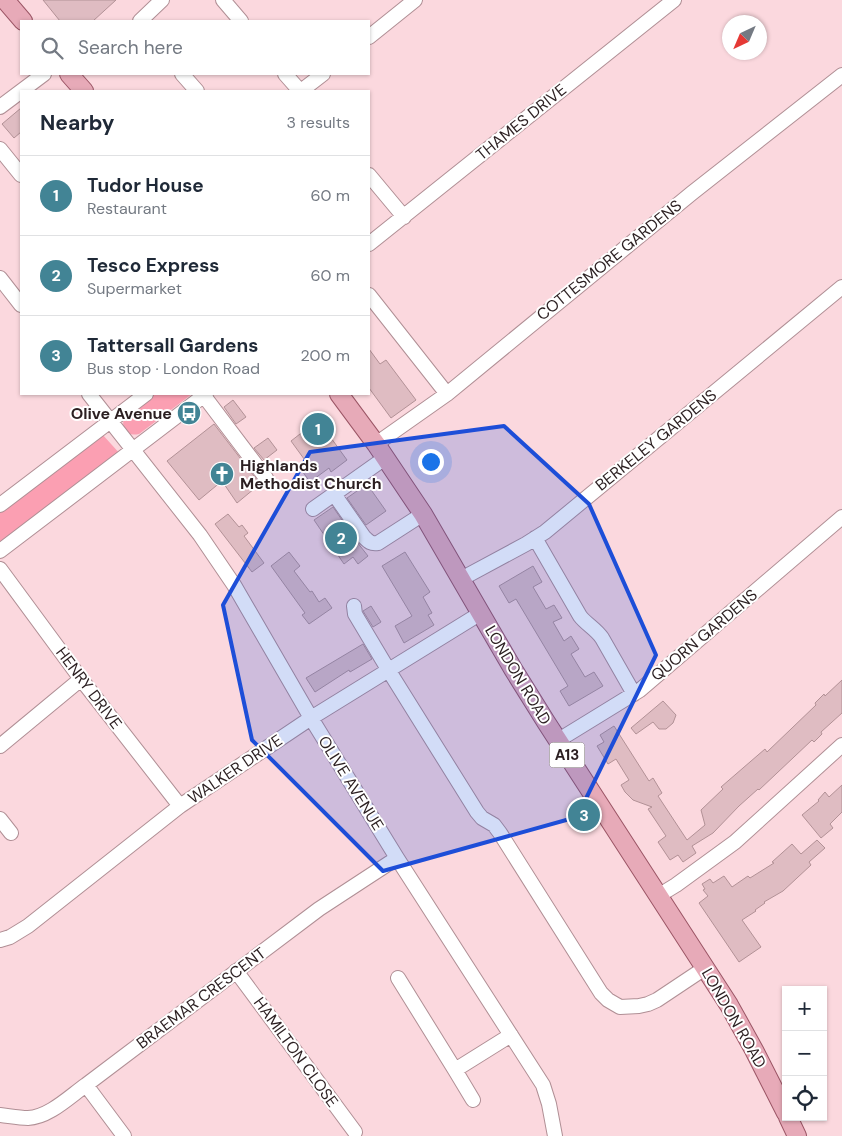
<!DOCTYPE html>
<meta charset="utf-8">
<style>
body{margin:0;font-family:"DM Sans",sans-serif;background:#f2f2f3;color:#1f2937}
.controls{position:absolute;right:15px;bottom:15px;display:grid;overflow:hidden;border-radius:0px;box-shadow:0 1px 4px #0004}
.controls button{width:45px;height:45px;display:grid;place-items:center;padding:0;border:0;border-bottom:1px solid #e0e1e3;background:#fff;color:#1f2937;font:25px sans-serif}
.compass{position:absolute;left:722px;top:15px;width:45px;height:45px;border-radius:50%;background:#fff;box-shadow:0 1px 4px #0004;rotate:224deg}
.you{position:absolute;left:430px;top:461px;width:18px;height:18px;margin:-12px;border:4px solid #fff;border-radius:50%;background:#1a73e8;box-shadow:0 0 0 8px #1a73e833}
.badge{display:grid;place-items:center;width:32px;height:32px;border-radius:50%;background:#428495;color:#fff;font-size:16px;font-weight:700}
.pin{position:absolute;translate:-50% -50%;border:2px solid #fff;box-shadow:0 1px 5px #0006}
.list{margin:0;padding:0;list-style:none}
h2{display:flex;justify-content:space-between;align-items:center;height:65px;margin:0;padding:0 20px;font-size:21px}
h2 small{font-size:16px;font-weight:400;color:#747a83}
.list li{display:grid;grid-template-columns:32px 1fr auto;gap:15px;align-items:center;box-sizing:border-box;height:80px;padding:0 20px;border-top:1px solid #e0e1e3}
.list b{display:block;font-size:19px;white-space:nowrap}
.list p{margin:0;font-size:16px;white-space:nowrap;color:#747a83}
.list em{font-size:16px;font-style:normal;color:#747a83}
.icon{flex:none;width:28px;height:28px;fill:none;stroke:currentColor;stroke-width:2;stroke-linecap:round;stroke-linejoin:round}
.map{position:relative;flex:none;width:842px;height:1136px;overflow:hidden}
.search{position:absolute;background:#fff;box-shadow:0 1px 4px #0004;left:20px;top:20px;width:350px;height:55px;display:flex;align-items:center;gap:12px;box-sizing:border-box;padding:0 18px;border-radius:0px;color:#747a83;font-size:19px}
.panel{position:absolute;background:#fff;box-shadow:0 1px 4px #0004;left:20px;top:90px;width:350px;height:305px;border-radius:0px}
.map>svg:first-child{display:block}
</style>
<div class="map">
<svg width="842" height="1136" viewBox="0 0 842 1136">
<rect width="100%" height="100%" fill="#fbd8de"/>
<path fill="#fb9fb2" d="M152,394H192L139,434C133,435 128,435 125,430C116,415 143,401 152,394Z
M102,434L121,455L0,550V507Z"/>
<path fill="#dfbcc2" stroke="#b29196" d="M43,0H116L93,21H60Z
M21,108V132L14,138L2,124Z
M369,349L380,364L386,360L416,400L391,418L369,388Z
M233,400L246,417L236,424L224,407Z
M318,420L347,460L331,472L329,468L310,482L300,468L307,463L291,441Z
M214,424L260,484L237,503L222,481L199,500L167,461Z
M268,438L277,450L264,460L254,448Z
M367,484L386,511L366,525L347,498Z
M333,507L357,542L368,556L358,564L353,557L344,564L314,520Z
M228,514L239,527L242,525L248,533L244,536L264,563L252,572L215,524Z
M289,552L300,566L294,571L310,592L312,591L319,602L325,598L332,608L309,624L302,615L305,613L271,566Z
M405,552L430,592L423,597L432,613L428,615L434,625L404,643L395,626L412,616L382,566Z
M533,566L542,582L533,587L546,609L554,605L562,618L553,622L564,641L571,636L579,649L571,654L585,677L594,672L603,686L569,706L560,691L568,686L516,599L509,603L499,586Z
M371,606L381,622L373,627L363,611Z
M363,644L372,659L350,672L349,670L315,692L306,678Z
M842,680V713L821,732L822,734L814,742L812,740L759,790L758,789L739,806L713,833L692,846L696,853L683,862L678,855L670,860L658,842L666,836L648,809L652,807L633,800L625,792L621,785L629,780L616,759L608,764L597,746L604,742L600,735L614,726L649,781L653,778L662,793L658,796L687,840L705,825L701,810L723,789L721,787L765,749L767,752L816,705L815,703L824,694L825,696Z
M663,701L676,715L673,723L666,729H659L653,722L636,734L631,728Z
M842,785V812L830,824L833,828L821,838L802,815L819,801L818,800L825,792L829,797Z
M817,840L825,848L809,862L811,865L783,891L764,902L765,903L755,910L756,911L742,920L761,947L739,962L699,903L708,896L703,890L705,889L702,884L710,879L713,883L724,876L732,887L748,876L750,878L774,863L772,862L792,844L801,854Z"/>
<g fill="none" stroke-linecap="round" stroke-linejoin="round">
<g stroke="#b08f95" stroke-width="16">
<path id="minor" d="M223,0L241,21
M140,21L162,0
M369,37L415,0
M182,74L197,91
M285,74L300,91
M301,91L323,74
M0,107L44,74
M0,149L21,175
M369,175L404,217
M369,244L674,0
M0,278L21,305
M369,295L447,394
M89,394L200,535L234,585L311,718L397,858L543,1085L549,1104L555,1136
M204,396L266,478
M376,444L447,394L692,193L842,75
M334,494L364,537C369,542 371,544 378,543L423,514
M0,505L146,394
M313,509L385,458
M535,538L580,616C586,624 596,629 602,638L634,694
M0,551L206,394
M0,569L81,679L180,806
M461,579L526,544L545,532L842,287
M354,606L355,614L389,671L477,812L482,818L494,825L500,833L601,993L608,1000L620,1007L639,1006L648,1004L657,1000L705,968
M557,741L640,690L842,517
M0,746L81,679
M0,819L11,833
M658,896L676,885L735,842L842,745
M0,940L10,937L28,926L180,806L311,718L481,613
M236,971L355,1132
M398,978L455,1070L473,1100
M455,1070L511,1035
M86,1085L124,1136
M0,1115C9,1116 19,1118 28,1118C49,1117 69,1097 86,1085L319,909L397,858"/>
</g>
<g stroke="#9b5565" stroke-width="20">
<path id="major" d="M5,0L23,21
M69,74L84,91
M339,394L376,444L423,514L513,669L546,722L729,1005L754,1050L786,1113
M788,1117L797,1136"/>
</g>
<use href="#minor" stroke="#fff" stroke-width="14"/>
<use href="#major" stroke="#e7aab8" stroke-width="18"/>
</g>
<path fill="#1d4ed8" fill-opacity="0.2" stroke="#1d4ed8" stroke-width="4" stroke-linejoin="round" d="M504,426L589,504L656,655L577,817L383,871L252,740L223,605L310,452Z"/>
<defs>
<g id="bus-disc" transform="scale(1.25)"><circle r="9.5" fill="#428495" stroke="#fff"/><path d="M-5-6H5V4H4V6H2V4H-2V6H-4V4H-5ZM-3.5-4V0h7V-4ZM-3.5 1.2v1.5H-2V1.2ZM2 1.2v1.5H3.5V1.2Z" fill="#fff"/></g>
<g id="church-disc" transform="scale(1.25)"><circle r="9.5" fill="#428495" stroke="#fff"/><path d="M-1.2-6h2.4v3.5h3.3v2.4h-3.3V6h-2.4V-.1h-3.3v-2.4h3.3Z" fill="#fff"/></g>
</defs>
<g fill-rule="evenodd">
<use href="#bus-disc" x="189" y="413"/>
<use href="#church-disc" x="222" y="474"/>
</g>
<g text-anchor="middle" dominant-baseline="central" stroke-width="4" stroke-linejoin="round" paint-order="stroke">
<rect fill="#fff" stroke="#6b6264" stroke-width="1" x="549.5" y="742.5" width="35" height="25" rx="4"/>
<g font-size="15" font-weight="bold" fill="#2b1f21">
<text x="567" y="755">A13</text>
</g>
<g font-size="16" fill="#2b1f21" stroke="#fff">
<text transform="translate(521 122) rotate(-39)">THAMES DRIVE</text>
<text transform="translate(609 260) rotate(-39)">COTTESMORE GARDENS</text>
<text transform="translate(656 440) rotate(-39)">BERKELEY GARDENS</text>
<text transform="translate(704 635) rotate(-40)">QUORN GARDENS</text>
<text transform="translate(518 675) rotate(59)">LONDON ROAD</text>
<text transform="translate(89 688) rotate(53)">HENRY DRIVE</text>
<text transform="translate(235 769) rotate(-34)">WALKER DRIVE</text>
<text transform="translate(351 783) rotate(58)">OLIVE AVENUE</text>
<text transform="translate(201 998) rotate(-37)">BRAEMAR CRESCENT</text>
<text transform="translate(734 1018) rotate(60)">LONDON ROAD</text>
<text transform="translate(296 1052) rotate(54)">HAMILTON CLOSE</text>
</g>
<g font-size="16" font-weight="bold" fill="#2b1f21" stroke="#fff" text-anchor="end">
<text x="172" y="413">Olive Avenue</text>
<text x="240" y="465" text-anchor="start">Highlands<tspan x="240" dy="18">Methodist Church</tspan></text>
</g>
</g>
</svg>
<div class="controls">
<button>+</button>
<button>−</button>
<button><svg class="icon" aria-label="locate" viewBox="0 0 24 24"><circle cx="12" cy="12" r="6"/><path d="M12 2v4M12 18v4M2 12h4M18 12h4"/></svg></button>
</div>
<svg class="compass" viewBox="-18 -18 36 36"><path d="M0-13l5 13h-10z" fill="#e53935"/><path d="M0 13l5-13h-10z" fill="#747a83"/></svg>
<div class="you"></div>
<div class="pin badge" style="left:318px;top:429px">1</div>
<div class="pin badge" style="left:341px;top:538px">2</div>
<div class="pin badge" style="left:584px;top:815px">3</div>
<div class="search"><svg class="icon" aria-label="search" viewBox="0 0 24 24"><circle cx="10" cy="10" r="6"/><path d="M15 15l6 6"/></svg>Search here</div>
<section class="panel">
<h2>Nearby<small>3 results</small></h2>
<ul class="list">
<li><span class="badge">1</span><div><b>Tudor House</b><p>Restaurant</p></div><em>60 m</em></li>
<li><span class="badge">2</span><div><b>Tesco Express</b><p>Supermarket</p></div><em>60 m</em></li>
<li><span class="badge">3</span><div><b>Tattersall Gardens</b><p>Bus stop · London Road</p></div><em>200 m</em></li>
</ul>
</section>
</div>
